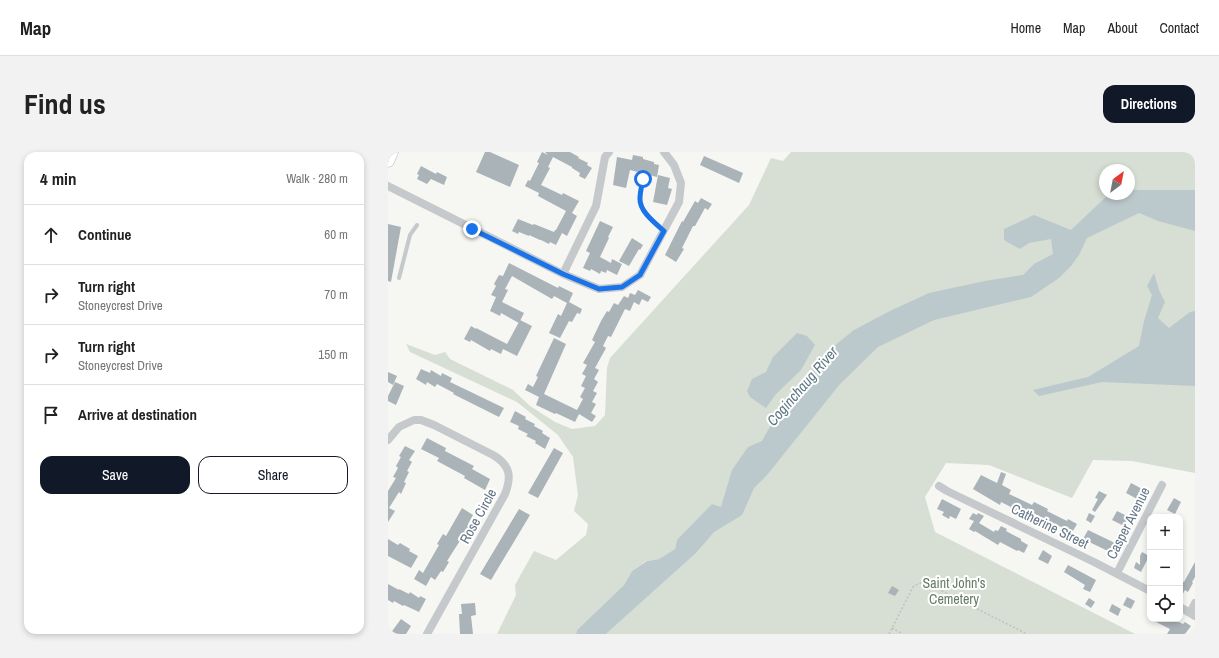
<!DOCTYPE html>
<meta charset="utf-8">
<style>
body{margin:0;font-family:"Archivo Narrow",sans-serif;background:#f2f2f2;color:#222}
.controls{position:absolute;right:12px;bottom:12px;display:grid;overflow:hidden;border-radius:8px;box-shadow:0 2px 6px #0003}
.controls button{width:36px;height:36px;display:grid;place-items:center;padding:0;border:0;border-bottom:1px solid #e0e0e0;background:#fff;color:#222;font:20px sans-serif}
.compass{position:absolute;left:711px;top:12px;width:36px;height:36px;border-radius:50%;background:#fff;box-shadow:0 2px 6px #0003;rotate:32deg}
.stop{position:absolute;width:12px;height:12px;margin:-9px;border:3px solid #1a73e8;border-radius:50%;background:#fff}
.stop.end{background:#1a73e8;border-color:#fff;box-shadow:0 1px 4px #0008}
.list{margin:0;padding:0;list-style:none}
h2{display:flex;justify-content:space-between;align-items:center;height:52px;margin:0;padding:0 16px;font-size:17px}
h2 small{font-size:13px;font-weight:400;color:#767676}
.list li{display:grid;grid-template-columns:26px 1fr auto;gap:12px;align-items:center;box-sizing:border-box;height:60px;padding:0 16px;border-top:1px solid #e0e0e0}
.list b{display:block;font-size:15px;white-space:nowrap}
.list p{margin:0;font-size:13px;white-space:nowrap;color:#767676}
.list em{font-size:13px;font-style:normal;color:#767676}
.actions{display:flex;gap:8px;padding:12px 16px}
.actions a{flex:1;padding:9px 0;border:1px solid #111827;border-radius:12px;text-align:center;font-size:14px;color:#111827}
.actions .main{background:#111827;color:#fff}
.icon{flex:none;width:22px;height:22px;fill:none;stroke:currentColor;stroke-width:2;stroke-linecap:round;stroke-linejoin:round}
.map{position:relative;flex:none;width:807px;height:482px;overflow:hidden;border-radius:12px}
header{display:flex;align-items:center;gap:24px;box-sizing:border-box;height:56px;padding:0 20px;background:#fff;border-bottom:1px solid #e0e0e0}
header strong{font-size:19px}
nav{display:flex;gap:22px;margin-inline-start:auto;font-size:14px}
.intro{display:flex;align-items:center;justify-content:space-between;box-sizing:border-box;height:96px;padding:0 24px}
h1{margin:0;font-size:28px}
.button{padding:10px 18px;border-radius:12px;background:#111827;color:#fff;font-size:14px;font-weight:700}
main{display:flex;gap:24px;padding:0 24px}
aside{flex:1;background:#fff;border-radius:12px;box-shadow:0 2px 6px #0003}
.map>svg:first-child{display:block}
</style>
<header>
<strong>Map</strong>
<nav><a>Home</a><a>Map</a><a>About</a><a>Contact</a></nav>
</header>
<div class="intro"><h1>Find us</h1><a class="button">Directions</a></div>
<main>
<aside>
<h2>4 min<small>Walk · 280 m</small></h2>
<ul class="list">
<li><svg class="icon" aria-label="ahead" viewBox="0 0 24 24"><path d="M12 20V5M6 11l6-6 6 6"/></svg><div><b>Continue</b></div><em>60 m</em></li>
<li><svg class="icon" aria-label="right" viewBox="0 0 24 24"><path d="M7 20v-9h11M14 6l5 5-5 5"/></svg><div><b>Turn right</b><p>Stoneycrest Drive</p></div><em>70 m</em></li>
<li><svg class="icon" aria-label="right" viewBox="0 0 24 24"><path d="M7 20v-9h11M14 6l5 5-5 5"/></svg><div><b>Turn right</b><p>Stoneycrest Drive</p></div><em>150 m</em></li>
<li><svg class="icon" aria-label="arrive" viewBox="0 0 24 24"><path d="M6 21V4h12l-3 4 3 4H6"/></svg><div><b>Arrive at destination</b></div></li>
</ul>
<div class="actions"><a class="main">Save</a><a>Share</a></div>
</aside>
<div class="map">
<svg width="807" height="482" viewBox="0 0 807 482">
<rect width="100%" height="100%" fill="#f6f6f2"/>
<path fill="#d7ded3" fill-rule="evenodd" d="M403,0H807V321L744,309L705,308L684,346L601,313L558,311L537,345L547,380L747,482H218L307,402L289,388L287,397L271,407L258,409L244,419L236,433L189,478L188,482H109L128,443L127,433L146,399L168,408L198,383L200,372L186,359L190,343L185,305L170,283L129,250L22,200L18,192L47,203L57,200L62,207L125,238L142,254L167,270L184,277L207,274L217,263L219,216L222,206L361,53L383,6L395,9ZM717,18H741V42H717Z"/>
<path fill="#bbc8cc" d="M741,38H807V79L770,69L751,61L699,86L691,103L683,114L671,126L643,145L546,168L490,195L452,232L379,323L366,336L354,363L326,380L307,402L218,482H188L189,478L236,433L244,419L259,409L271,407L287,397L289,388L324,352L333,355L344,318L360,295L374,289L384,271L416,228L445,195L466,178L502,159L541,141L597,129L635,123L646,112L665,102L663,87L641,91L632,97L616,88V77L646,63L683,78L721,42H741Z
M766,121L771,138L777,150L770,166L781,176L802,160L807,159V234L714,230L651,244L645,238L700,225L751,194L756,169L764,143L759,134Z
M409,181L419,184L427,193L413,218L388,242L378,256L362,245L359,239L364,227L378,220L385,205Z"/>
<path fill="#aab3b8" d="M97,0H102L131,13L122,35L88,20Z
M154,0L160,3L157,0H182L191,5L190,6L200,11L199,13L204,16L197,27L191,24L192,21L184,16V15L165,5L160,15L162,16L153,33L174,43L175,41L191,49L184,61L189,64L179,84L174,81L168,93L162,90L161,92L153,88H152L141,83V84L131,80L130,82L124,79L130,67L145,73L146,72L166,80L167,78H168L178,59L150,44L151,41L137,34L140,28L142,29L151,11L149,10Z
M245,3L255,5V7L266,10V12L271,13L269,25L242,18L238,36L225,33L229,5L244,8Z
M316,4L355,21L351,31L312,13Z
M33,14L48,22L49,20L59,25L56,33L43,27L39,32L29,27L31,23L29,22Z
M270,23L282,26L280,36L284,37L279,53L265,50Z
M313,46L324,52L320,58L317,56L307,74H305L294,96L296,97L288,110L277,103L294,69L295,70L307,49L310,51Z
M212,69L225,75L220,85L221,86L212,105L223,111L224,107L234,112L229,123L219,118L218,121L213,119L212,122L203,117L202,119L195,116L202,101L198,99Z
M0,72L13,75L3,130L0,129Z
M244,86L255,93L252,98L251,97L241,114L231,109Z
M121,111L170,136L171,134L185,141L181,150L194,157L192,162L189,161L184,170L181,169L172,186L161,181L170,162L173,164L179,151L166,144L164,147L124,124L117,137L120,138L114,150L136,161L131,171L113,161L112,164L102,159L108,145L103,143L108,134L106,132L111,123L115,124Z
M250,138L263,145L260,150L254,147L251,153L246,150L242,159L237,157L223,185L220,184L215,194L218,196L207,216L211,218L206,227L210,230L205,239L209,241L204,250L208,252L203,261L208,264L204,270L191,262L187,270L168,261L167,262L148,253L151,245L137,238L140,232L145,235L150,225L148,224L166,186L178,192L156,242L189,258L195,247L192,245L197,236L193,234L198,224L194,222L199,213L195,211L207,190L204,188L213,169L219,159L221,160L226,151L230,153L236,144L240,146L242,141L247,143Z
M132,168L144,174L129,204L115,197L113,202L103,197L102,199L83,188L82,190L76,187L83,174L88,177V176L119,192Z
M33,217L42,221L43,218L53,224L54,221L64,226L62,230L116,256L111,265L65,242L66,241L49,232L47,235L39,230L38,233L28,227Z
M0,220L9,224L5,233L0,230Z
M7,230L16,234L8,253L0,249V244Z
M127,259L138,265L137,267L147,272L146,274L155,279L154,281L162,286L157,297L147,291L148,289L138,284L140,282L130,277L131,274L122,270Z
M39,286L58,296L57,299L86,314L84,317L102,327L97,338L76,326L77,324L49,309L51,306L33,297Z
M17,294L27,299L21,308L24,310L19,319L21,320L16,330L18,331L13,342L11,340L1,356L7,359L0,370V339L8,326L5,325L10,316L8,314L13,305L11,304Z
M166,296L175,301L150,346L140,341Z
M613,320L618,322L614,333L623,338L621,342L644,353L646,350L660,357L659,359L679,369L680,367L689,372L682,384L673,380L675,376L633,355L630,360L622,356L623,355L613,350L612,353L585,337L593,323L609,331Z
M743,331L756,338L751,348L738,341Z
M711,339L719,343L707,360L704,358L710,347L707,346Z
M786,346L793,350L787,362L779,358Z
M554,347L573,357L568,367L562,364L561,367L554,363L556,360L549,357Z
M74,356L85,363L80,372L82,373L59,409L61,410L55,420L53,419L47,428L43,425L38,434L26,427L31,418L35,421L51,393L49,392L55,382L58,384Z
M131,357L142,363L103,428L92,422Z
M729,359L741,365L736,374L724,368Z
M585,361L589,363L590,361L596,364L591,371L606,380L607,378L610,379L613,374L619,377L618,379L633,387V389L640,393L636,401L630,398L629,399L612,390L610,393L587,379L586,380L581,377L586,369L581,367Z
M701,361L707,364L703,371L698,368Z
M700,378L729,392L724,401L695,387Z
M0,387L10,393L12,391L22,397L21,399L30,404L23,416L0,404Z
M655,398L664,404L660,412L650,407Z
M754,400L761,404L753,420L746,416L748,410L752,413V404Z
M807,410V425L804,430L805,431L800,440L797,438L792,447V428L796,430Z
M680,413L708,428L702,440L695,437L697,433L676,420Z
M0,432L11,438V437L21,442L22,440L31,446L32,444L38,447L31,460L16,453L15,454L6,449L5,451L0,448Z
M504,434L511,438L507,444L500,441Z
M739,445L747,449L743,457L735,453Z
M701,446L707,450L703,456L697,452Z
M87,451L88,463L83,464L85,482H72L71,462H74L73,452Z
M724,452L733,457L730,464L721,459Z
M13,467L23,474L18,482H2Z
M762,467H785L795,472L797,470L803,474L797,482H779L782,477Z"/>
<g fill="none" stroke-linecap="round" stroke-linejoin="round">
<g stroke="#b5bbbf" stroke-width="13">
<path id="secondary" d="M0,9L4,0"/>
</g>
<path stroke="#bfc1c3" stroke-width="1.5" stroke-dasharray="2 2" stroke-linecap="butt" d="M504,476L515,482
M501,482L525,435C530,431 534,430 540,432L639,482"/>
<path stroke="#c6c9cc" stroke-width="4" d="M255,27C254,33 252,40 252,46C251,59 267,71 276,79
M11,126L22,83L29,73"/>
<path stroke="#c6c9cc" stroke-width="8" d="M221,0L217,5L208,54L175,122L211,137L234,135L252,123L291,50L293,31L286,13L276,0
M0,34L175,122
M0,288L11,275L26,268H33L46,273L105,303C122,313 124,324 117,342L39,482
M551,334L559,339L706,410L762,439
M729,421L774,333
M792,455L807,464
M802,461L807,451"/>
<use href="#secondary" stroke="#fff" stroke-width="12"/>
</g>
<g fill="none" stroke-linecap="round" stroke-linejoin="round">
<path stroke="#1a73e8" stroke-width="5" d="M84,77L175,122L211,137L234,135L252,123L276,79C267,71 251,59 252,46C252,40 254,33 255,27"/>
</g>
<g text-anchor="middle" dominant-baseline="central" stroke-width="4" stroke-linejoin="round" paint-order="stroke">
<g font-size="14" fill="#647685" stroke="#fff">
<text transform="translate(90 364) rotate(-61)">Rose Circle</text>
<text transform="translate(740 371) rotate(-63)">Casper Avenue</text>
<text transform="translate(662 374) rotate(26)">Catherine Street</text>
</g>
<g font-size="14" fill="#677c63" stroke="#fff">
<text x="566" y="431">Saint John's<tspan x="566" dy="16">Cemetery</tspan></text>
</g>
<g font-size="15" font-style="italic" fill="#5f7882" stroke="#fff">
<text transform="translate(414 234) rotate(-49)">Coginchaug River</text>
</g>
</g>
</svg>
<div class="controls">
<button>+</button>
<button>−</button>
<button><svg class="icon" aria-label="locate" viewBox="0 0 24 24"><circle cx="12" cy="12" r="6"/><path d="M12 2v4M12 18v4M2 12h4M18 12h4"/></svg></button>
</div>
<svg class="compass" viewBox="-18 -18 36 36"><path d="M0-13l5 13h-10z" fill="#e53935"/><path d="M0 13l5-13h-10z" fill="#767676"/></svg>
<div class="stop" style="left:255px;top:27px"></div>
<div class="stop end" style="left:84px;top:77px"></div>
</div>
</main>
